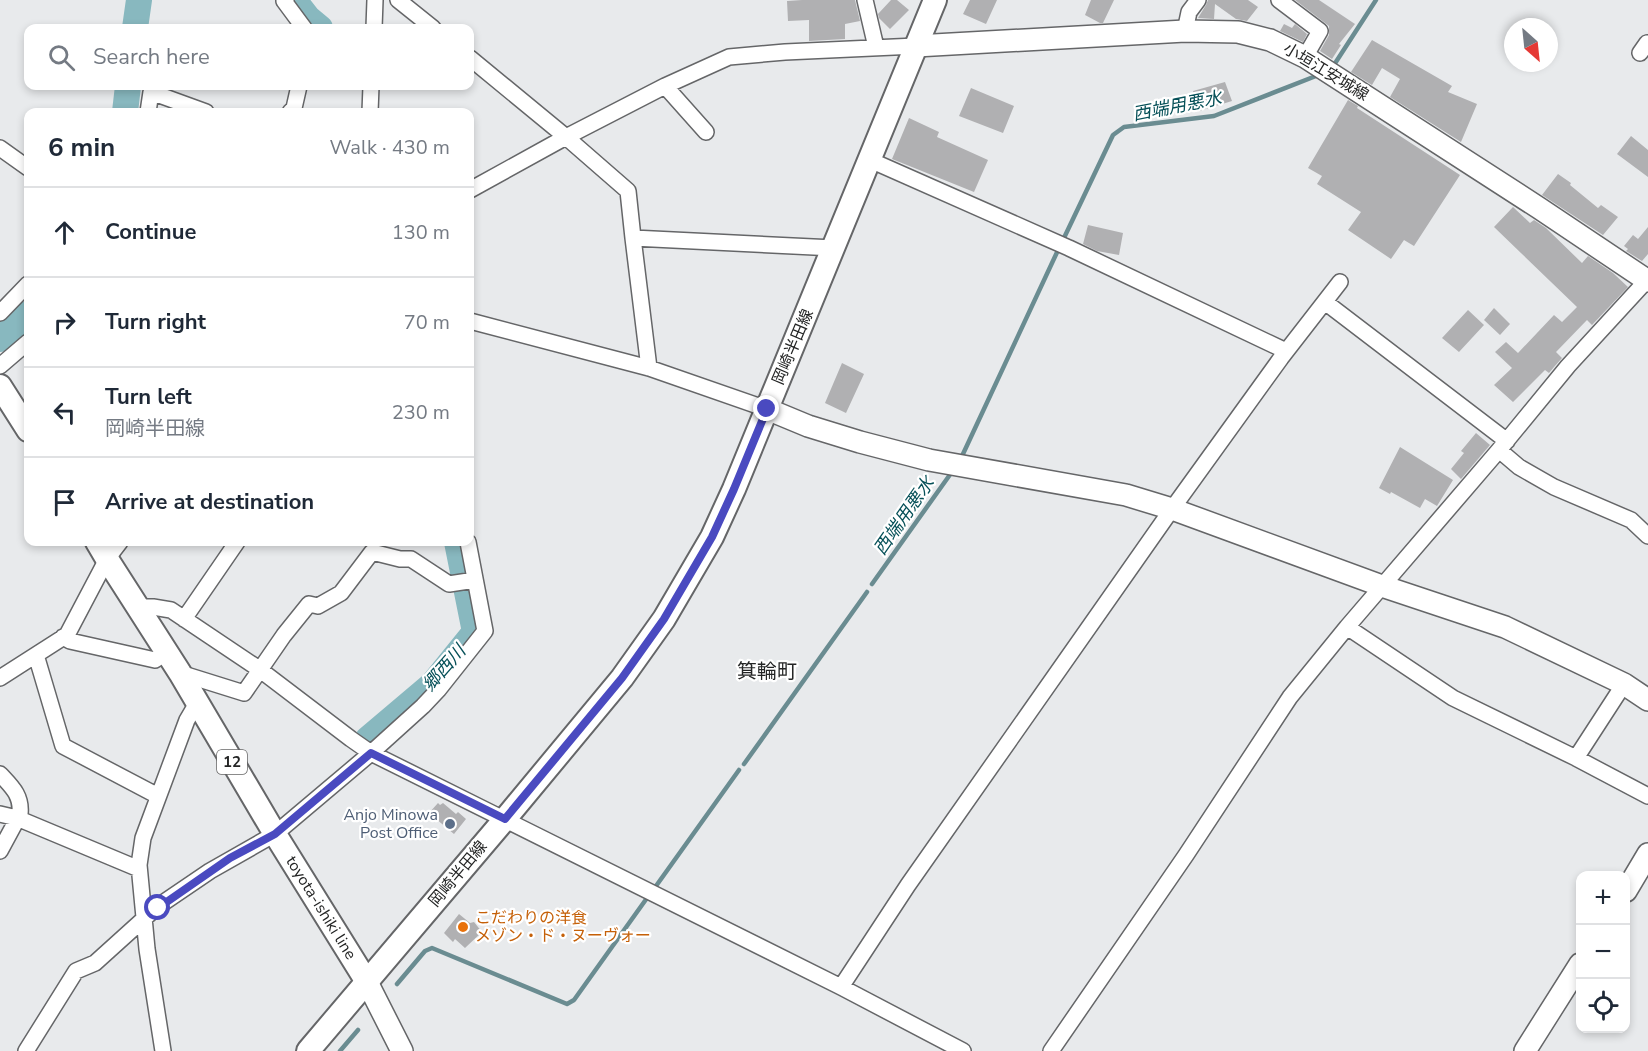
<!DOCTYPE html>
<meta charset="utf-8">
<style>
body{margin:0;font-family:"Nunito Sans","Noto Sans JP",sans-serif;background:#f6f6f7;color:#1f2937}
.controls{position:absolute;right:18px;bottom:18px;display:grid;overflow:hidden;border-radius:12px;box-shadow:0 3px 9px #0003}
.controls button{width:54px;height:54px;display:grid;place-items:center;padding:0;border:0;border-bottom:2px solid #e0e1e3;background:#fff;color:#1f2937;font:30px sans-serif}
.compass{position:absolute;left:1504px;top:18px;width:54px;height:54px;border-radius:50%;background:#fff;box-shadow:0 3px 9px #0003;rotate:153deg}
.stop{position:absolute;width:18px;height:18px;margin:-14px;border:4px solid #4a4ac0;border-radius:50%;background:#fff}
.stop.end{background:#4a4ac0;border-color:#fff;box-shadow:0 2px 6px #0008}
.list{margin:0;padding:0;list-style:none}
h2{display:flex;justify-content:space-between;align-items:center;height:78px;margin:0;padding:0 24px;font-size:26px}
h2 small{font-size:20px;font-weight:400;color:#747a83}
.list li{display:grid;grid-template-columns:39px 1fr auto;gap:18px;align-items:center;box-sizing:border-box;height:90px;padding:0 24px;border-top:2px solid #e0e1e3}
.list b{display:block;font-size:22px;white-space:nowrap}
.list p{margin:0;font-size:20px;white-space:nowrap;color:#747a83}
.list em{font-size:20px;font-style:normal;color:#747a83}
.icon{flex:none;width:33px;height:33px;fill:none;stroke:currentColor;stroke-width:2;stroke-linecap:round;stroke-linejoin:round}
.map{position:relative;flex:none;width:1648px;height:1051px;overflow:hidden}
.search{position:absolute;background:#fff;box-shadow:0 3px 9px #0003;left:24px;top:24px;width:450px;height:66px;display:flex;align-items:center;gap:15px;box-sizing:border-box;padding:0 21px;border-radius:12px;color:#747a83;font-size:22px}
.panel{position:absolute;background:#fff;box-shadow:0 3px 9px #0003;left:24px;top:108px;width:450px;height:438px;border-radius:12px}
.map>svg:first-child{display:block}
</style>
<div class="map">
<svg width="1648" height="1051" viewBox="0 0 1648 1051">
<rect width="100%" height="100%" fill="#e8eaec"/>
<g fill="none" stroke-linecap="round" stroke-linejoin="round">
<path stroke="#6a8c91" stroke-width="4.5" d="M1332,68L1376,0
M1063,240L1113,135L1124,127L1214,116L1321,74
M963,454L1059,248
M872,584L954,469
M744,764L867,592
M656,886L739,770
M397,984L425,951L432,948L567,1004L574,1000L647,898
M340,1051L358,1030"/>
<path stroke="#88b8bf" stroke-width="26" d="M294,0L308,18L320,28
M135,28L139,0
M125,112L128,86
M0,339L28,314
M368,739L433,684L475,632L457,542"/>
</g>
<path fill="#b0b0b2" d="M802,0H855L860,21L845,24V39L809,41V20L788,21L787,1Z
M891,0H897L909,10L890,29L879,18L878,14Z
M970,0H997L986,24L963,14Z
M1091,0H1114L1103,23H1100L1085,15Z
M1208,0H1248L1258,7L1247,21L1236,19L1215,4L1214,19L1198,18L1206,5Z
M1295,0H1319L1355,24L1339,44L1341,45L1332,59L1320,51L1329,35V26Z
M1284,24L1292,28L1295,24L1307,34L1303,42L1280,31Z
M1372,40L1452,86L1448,92L1477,104L1461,142L1390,97L1400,79L1382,68L1372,85L1351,72Z
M1225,82L1232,101L1199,111L1193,91Z
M971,88L1014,106L1003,133L959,116Z
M1348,100L1358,106L1357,108L1460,175L1414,246L1404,240L1391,259L1348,230L1361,212L1317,184L1322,176L1308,168Z
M909,118L939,132L937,137L988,160L974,192L892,159Z
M1631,136L1648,150V177L1617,154Z
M1558,174L1571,183L1570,185L1598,208L1601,205L1618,217L1603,235L1542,195Z
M1513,207L1530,223L1534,220L1546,228L1582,263L1588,256L1613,273L1628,287L1592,325L1587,320L1556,352L1562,358L1554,367L1549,373L1545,370L1513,402L1494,385L1512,368L1495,352L1506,342L1518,353L1554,315L1562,322L1577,307L1494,227Z
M1088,225L1123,233L1119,255L1097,251L1083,244Z
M1648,227V254L1642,261L1626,251L1628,249L1624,246L1633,235L1638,239Z
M1494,308L1510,324L1500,335L1484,320Z
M1468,310L1484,325L1459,352L1442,338Z
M842,363L864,374L846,413L825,403Z
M1476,433L1490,445L1461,479L1451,469L1464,453L1461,451Z
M1400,447L1453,480L1437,506L1425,499L1420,508L1391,492L1390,494L1379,488Z
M438,803L440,805L443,803L456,814L458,812L466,819L454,834L429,813Z
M459,914L470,923L474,922L482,932L465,948L455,939L453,942L444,933Z"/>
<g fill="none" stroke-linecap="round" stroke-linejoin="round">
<g stroke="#656668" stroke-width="18">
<path id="street" d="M286,0L284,1L304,28
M398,0L433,28
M865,0L876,47
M1279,0L1320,31L1305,57
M374,28L375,0
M1185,31L1189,12L1198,0
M1640,53L1647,43
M470,58L566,137L628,191L633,238L834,248
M665,86L706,132
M148,112L151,92L206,112
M290,112L294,108L299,86
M370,112L371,86
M0,148L28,168
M870,160L1069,248L1286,351
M470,190L566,137L665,86L729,57L785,52L916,46
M633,238L649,368
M1325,302L1507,441
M0,313L28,284
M470,321L649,368L767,409
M0,366L28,342
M1499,450L1519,467L1554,487L1631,520L1648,536
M138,607H153L171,610L259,669L351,739L371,753L841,987L963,1051
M184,619L237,542
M1347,627L1453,698L1576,758L1648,796
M63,637L70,641L155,660L167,652
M36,655L63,746L158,796
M180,673L244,693L284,635L309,604L318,606L341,593L372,552L400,559H411L449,584L475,580
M0,678L67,635L107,559L120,542
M1576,758L1624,684
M0,774C11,786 22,795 20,814L0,851
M0,814L17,818L139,869
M841,987L908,885L1172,509L1281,358L1340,282
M26,1051L76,971L95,963L157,907L210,871L275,834L371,753L423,706L439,689L485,631L468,542
M163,1051L147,949L139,865L143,838L187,720L197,703
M1051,1051L1186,855L1290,697L1347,627L1499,450L1568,366L1648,279"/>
</g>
<g stroke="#656668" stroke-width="24">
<path id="secondary" d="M916,46L1185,31L1238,32L1270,40L1305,57L1539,208L1648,281
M767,409L808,426L860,442L929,460L1126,495L1172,509L1382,586L1505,627L1624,684L1648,700
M1626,891L1648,854
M367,982L402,1051
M1525,1051L1580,964"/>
</g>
<g stroke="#656668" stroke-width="26">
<g id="primary">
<path d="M0,386L28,430"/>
<path id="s1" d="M97,542L107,559L180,673L275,834L367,982"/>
<path d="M308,1051L505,819L622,678L664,619L712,537L734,489L935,0"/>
</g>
</g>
<use href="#street" stroke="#fff" stroke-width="15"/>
<use href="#secondary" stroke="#fff" stroke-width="21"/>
<use href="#primary" stroke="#fff" stroke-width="22"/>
</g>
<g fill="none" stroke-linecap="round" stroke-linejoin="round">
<path stroke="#4a4ac0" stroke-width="8" d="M158,908L230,858L275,834L371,753L505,819L622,678L664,619L712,537L734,489L767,409"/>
</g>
<circle fill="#5c6f8a" stroke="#fff" stroke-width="2" cx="450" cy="824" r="6"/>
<circle fill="#e8710a" stroke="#fff" stroke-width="2" cx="463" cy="927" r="6"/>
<g text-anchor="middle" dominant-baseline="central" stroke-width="4.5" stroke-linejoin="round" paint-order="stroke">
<rect fill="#fff" stroke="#666" stroke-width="1.5" x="217" y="750" width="30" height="24" rx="4.5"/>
<g font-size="15" font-weight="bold" fill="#242525">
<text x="232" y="762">12</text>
</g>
<g font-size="16" fill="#242525" stroke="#fff">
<text transform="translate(1326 72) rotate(31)">小垣江安城線</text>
<text transform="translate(793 347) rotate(-67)">岡崎半田線</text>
<text transform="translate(458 874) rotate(-50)">岡崎半田線</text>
<text stroke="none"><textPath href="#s1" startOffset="429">toyota-ishiki line</textPath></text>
</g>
<g font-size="16" fill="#4e5e75" stroke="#fff" text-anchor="end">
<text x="438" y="815">Anjo Minowa<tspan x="438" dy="18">Post Office</tspan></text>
</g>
<g font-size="16" fill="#c56008" stroke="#fff" text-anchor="start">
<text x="475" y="918">こだわりの洋食<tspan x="475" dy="18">メゾン・ド・ヌーヴォー</tspan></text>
</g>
<g font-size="18" font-style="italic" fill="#065058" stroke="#fff">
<text transform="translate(1177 106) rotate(-11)">西端用悪水</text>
<text transform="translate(904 516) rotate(-55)">西端用悪水</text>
<text transform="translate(444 668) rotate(-49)">郷西川</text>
</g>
<g font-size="20" fill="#242525" stroke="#fff">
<text x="767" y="671">箕輪町</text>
</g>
</g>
</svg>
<div class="controls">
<button>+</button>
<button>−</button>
<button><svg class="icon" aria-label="locate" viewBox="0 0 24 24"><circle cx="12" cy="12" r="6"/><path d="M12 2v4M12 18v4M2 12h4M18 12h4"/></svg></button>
</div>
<svg class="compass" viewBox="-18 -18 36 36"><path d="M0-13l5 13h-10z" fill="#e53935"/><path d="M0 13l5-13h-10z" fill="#747a83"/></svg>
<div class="stop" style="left:158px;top:908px"></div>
<div class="stop end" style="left:767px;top:409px"></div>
<div class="search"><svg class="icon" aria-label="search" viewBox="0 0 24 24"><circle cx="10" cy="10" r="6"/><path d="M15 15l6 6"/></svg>Search here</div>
<section class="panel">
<h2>6 min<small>Walk · 430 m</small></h2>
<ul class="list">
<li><svg class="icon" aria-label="ahead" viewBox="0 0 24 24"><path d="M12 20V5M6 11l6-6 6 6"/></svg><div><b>Continue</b></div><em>130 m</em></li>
<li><svg class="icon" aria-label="right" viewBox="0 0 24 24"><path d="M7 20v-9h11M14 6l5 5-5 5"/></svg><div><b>Turn right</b></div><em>70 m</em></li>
<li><svg class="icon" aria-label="left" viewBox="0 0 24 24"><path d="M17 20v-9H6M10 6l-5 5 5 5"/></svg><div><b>Turn left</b><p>岡崎半田線</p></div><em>230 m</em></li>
<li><svg class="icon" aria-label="arrive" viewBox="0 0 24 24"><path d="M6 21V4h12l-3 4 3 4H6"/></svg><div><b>Arrive at destination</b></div></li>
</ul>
</section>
</div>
